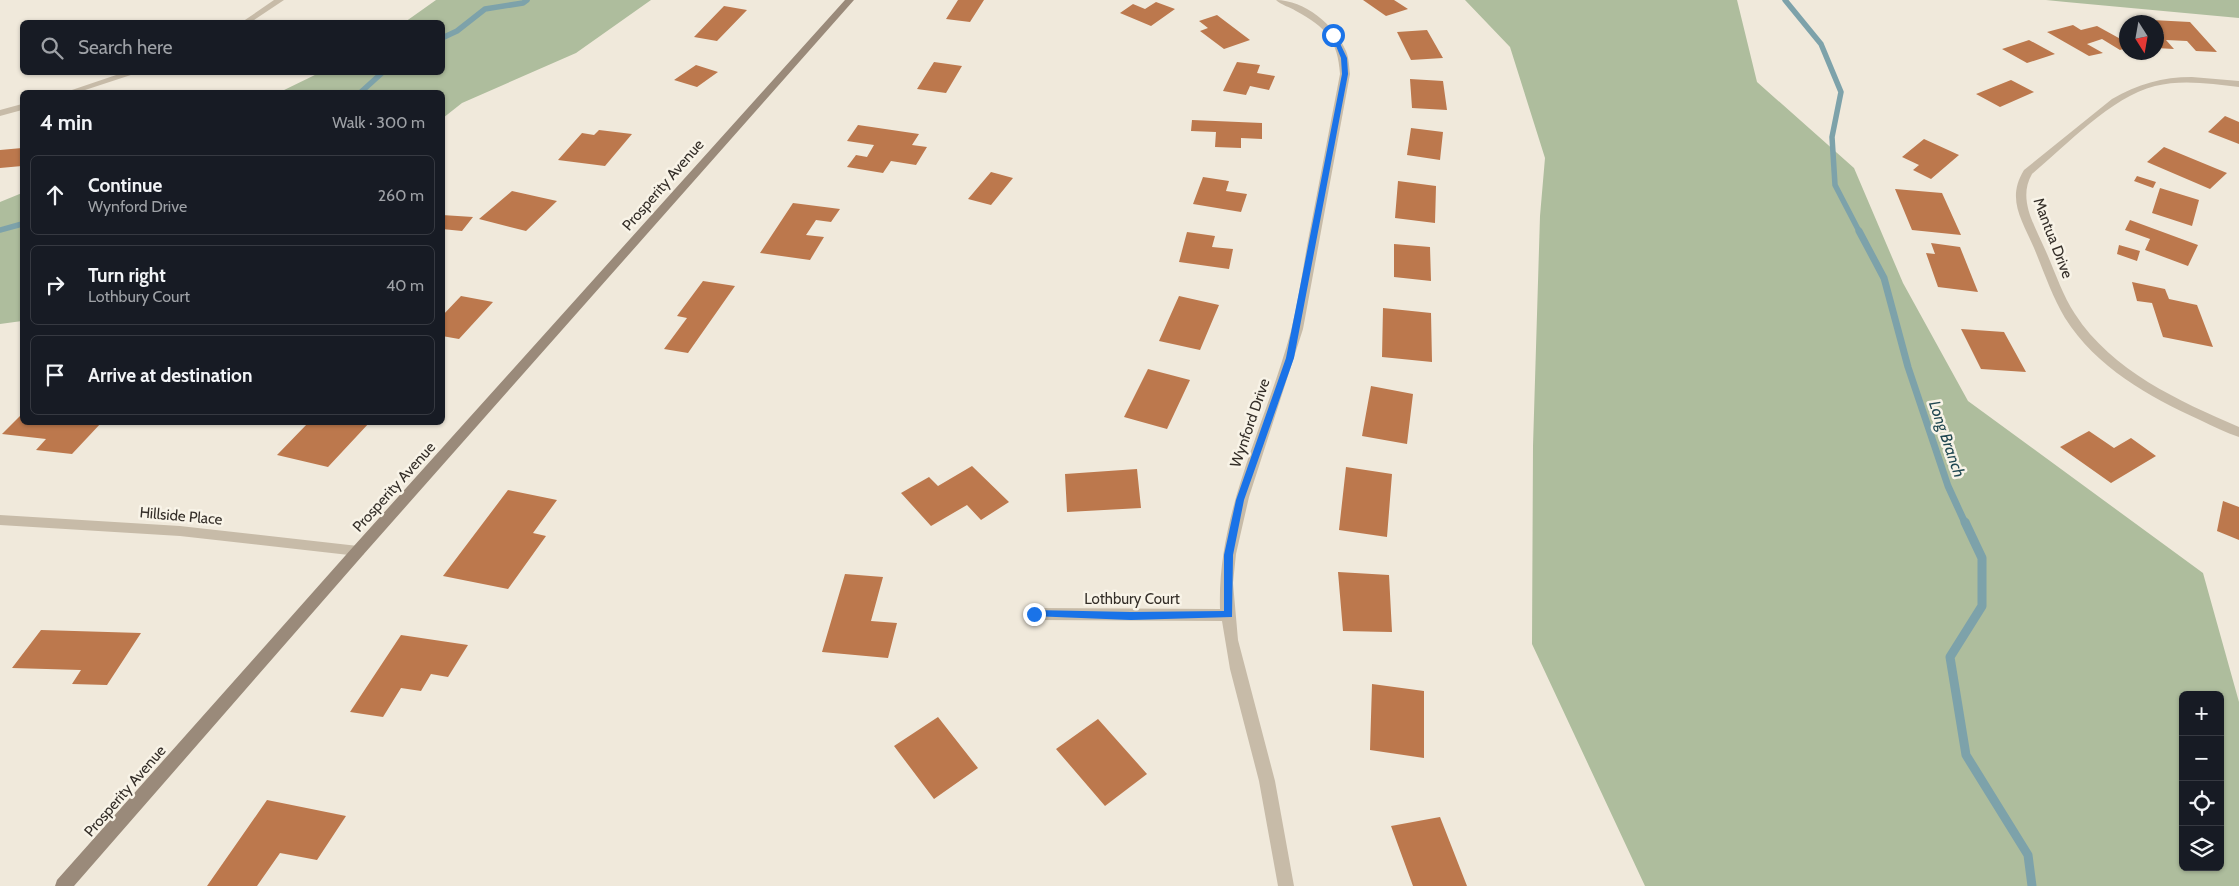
<!DOCTYPE html>
<meta charset="utf-8">
<style>
body{margin:0;font-family:Cabin,sans-serif;background:#242831;color:#f1f3f6}
.controls{position:absolute;right:15px;bottom:15px;display:grid;overflow:hidden;border-radius:8px;box-shadow:0 1px 4px #0004}
.controls button{width:45px;height:45px;display:grid;place-items:center;padding:0;border:0;border-bottom:1px solid #363941;background:#171b24;color:#f1f3f6;font:25px sans-serif}
.compass{position:absolute;left:2119px;top:15px;width:45px;height:45px;border-radius:50%;background:#171b24;box-shadow:0 1px 4px #0004;rotate:169deg}
.stop{position:absolute;width:15px;height:15px;margin:-11px;border:4px solid #1a73e8;border-radius:50%;background:#fff}
.stop.end{background:#1a73e8;border-color:#fff;box-shadow:0 1px 5px #0008}
.list{margin:0;padding:0;list-style:none}
h2{display:flex;justify-content:space-between;align-items:center;height:65px;margin:0;padding:0 20px;font-size:21px}
h2 small{font-size:16px;font-weight:400;color:#9ea1a6}
.list li{display:grid;grid-template-columns:32px 1fr auto;gap:15px;align-items:center;box-sizing:border-box;height:80px;margin:0 10px 10px;padding:0 10px;border:1px solid #363941;border-radius:8px}
.list b{display:block;font-size:19px;white-space:nowrap}
.list p{margin:0;font-size:16px;white-space:nowrap;color:#9ea1a6}
.list em{font-size:16px;font-style:normal;color:#9ea1a6}
.icon{flex:none;width:28px;height:28px;fill:none;stroke:currentColor;stroke-width:2;stroke-linecap:round;stroke-linejoin:round}
.map{position:relative;flex:none;width:2239px;height:886px;overflow:hidden}
.search{position:absolute;background:#171b24;box-shadow:0 1px 4px #0004;left:20px;top:20px;width:425px;height:55px;display:flex;align-items:center;gap:12px;box-sizing:border-box;padding:0 18px;border-radius:8px;color:#9ea1a6;font-size:19px}
.panel{position:absolute;background:#171b24;box-shadow:0 1px 4px #0004;left:20px;top:90px;width:425px;height:335px;border-radius:8px}
.map>svg:first-child{display:block}
</style>
<div class="map">
<svg width="2239" height="886" viewBox="0 0 2239 886">
<rect width="100%" height="100%" fill="#f0e9db"/>
<path fill="#aebd9d" fill-rule="evenodd" d="M436,0H651L576,53L462,103L443,118L442,92H280L319,73L442,72V22H405Z
M1465,0H1737L1757,82L1854,168L1903,283L1968,401L2203,573L2239,702V886H1645L1532,644L1533,446L1540,216L1545,158L1510,47ZM2183,695H2220V867H2183Z
M2046,0H2239V18L2066,2Z
M22,193V321L0,324V202Z"/>
<g fill="none" stroke-linecap="round" stroke-linejoin="round">
<path stroke="#7da2aa" stroke-width="5.5" d="M1785,0L1821,44L1841,92L1832,137L1835,185L1860,233
M442,38L457,31L485,9L523,3L527,0
M361,92L383,72
M0,230L22,224"/>
<path stroke="#7da2aa" stroke-width="7" d="M1859,231L1884,278L1908,367L1948,486L1965,523"/>
<path stroke="#7da2aa" stroke-width="9" d="M1965,522L1982,558V606L1950,657L1966,755L2028,855L2032,886"/>
</g>
<path fill="#bc784d" d="M958,0H984L970,22L946,19Z
M1363,0H1394L1408,9L1386,16Z
M1156,2L1175,9L1151,26L1120,13L1133,4L1145,9Z
M724,6L747,10L717,41L694,37Z
M1217,15L1250,40L1224,49L1200,31L1208,28L1199,21Z
M2152,20L2190,22L2217,52L2196,51L2187,41L2166,40L2174,49L2156,48V33L2164,34L2156,22Z
M2073,25L2081,30L2097,26L2126,42V48L2120,50L2102,39L2087,44L2103,53L2089,56L2047,32Z
M1427,30L1443,58L1411,60L1397,32Z
M2029,40L2055,54L2027,63L2002,49Z
M934,62L962,66L946,93L917,89Z
M1237,62L1260,65L1257,73L1275,76L1269,90L1250,86L1246,95L1223,91Z
M696,65L718,72L697,87L674,80Z
M1410,79L1443,81L1447,110L1412,108Z
M2011,80L2034,92L2000,107L1976,94Z
M2225,116L2239,122V144L2208,132Z
M1192,120L1262,123V139L1241,138V148L1215,147L1216,132L1191,131Z
M858,125L919,134L912,145L927,147L916,165L891,161L883,173L847,167L856,155L867,157L874,145L847,141Z
M1411,128L1443,132L1440,160L1407,155Z
M599,130L632,134L605,166L558,160L582,133L594,135Z
M1924,139L1959,155L1931,179L1913,170L1919,165L1902,157Z
M2164,147L2227,173L2210,189L2147,162Z
M22,148V166L0,168V150Z
M991,172L1013,178L991,205L968,199Z
M2137,176L2156,182L2153,188L2134,181Z
M1203,177L1229,181L1226,191L1247,194L1241,212L1193,204Z
M1398,181L1436,186L1435,223L1395,218Z
M2160,188L2199,200L2192,226L2152,213Z
M1895,189L1942,193L1961,235L1912,230Z
M512,191L557,201L526,231L479,219Z
M793,203L840,209L831,222L816,220L806,235L824,237L810,260L760,253Z
M442,215L473,217L462,231L442,229Z
M2130,220L2198,245L2188,266L2145,250L2150,239L2125,230Z
M1187,232L1215,236L1212,247L1233,249L1229,269L1179,262Z
M1931,243L1960,247L1978,292L1938,287L1926,253L1935,254Z
M1394,244L1430,247L1431,281L1394,277Z
M2119,245L2140,251L2137,261L2117,254Z
M703,281L735,286L688,353L664,349L687,318L677,316Z
M2132,282L2165,289L2169,299L2197,305L2213,347L2163,337L2152,303L2137,301Z
M461,296L493,302L459,339L442,336V316Z
M1179,296L1219,305L1200,350L1159,341Z
M1383,308L1431,313L1432,362L1382,357Z
M1961,329L2004,332L2026,372L1981,369Z
M1148,369L1190,380L1167,429L1124,417Z
M1371,386L1413,394L1407,444L1362,436Z
M22,414V422H102L72,454L36,450L46,439L2,434Z
M309,422H370L328,467L277,455Z
M2089,431L2114,448L2131,438L2156,456L2111,483L2060,447Z
M972,466L1009,502L981,520L967,505L931,526L901,493L929,477L938,486Z
M1346,467L1392,474L1387,537L1339,530Z
M1137,469L1141,508L1067,512L1065,474Z
M508,490L557,500L533,533L546,536L508,589L443,576Z
M2223,501L2239,507V540L2217,531Z
M1338,572L1389,575L1392,632L1343,631Z
M845,574L883,577L871,621L897,623L888,658L822,652Z
M41,630L141,633L107,685L72,684L81,670L12,668Z
M401,635L468,645L448,677L431,674L421,691L401,688L383,717L350,712Z
M1372,684L1424,691V758L1370,750Z
M938,717L978,768L934,799L894,746Z
M1098,719L1147,774L1105,806L1056,749Z
M267,800L346,816L317,860L280,853L257,886H207Z
M1440,817L1467,886H1413L1391,826Z"/>
<g fill="none" stroke-linecap="round" stroke-linejoin="round">
<path fill="#c7bba8" fill-rule="evenodd" d="M274,0H284L251,22H242Z
M1276,0C1304,0 1335,25 1346,51C1349,58 1349,66 1350,74L1303,329L1249,497L1236,554L1233,583L1238,640L1275,781L1294,886H1278L1259,781L1230,669L1222,621L1034,620L1029,618L1027,614L1029,610L1034,608L1220,609C1217,511 1266,424 1291,331C1298,303 1302,274 1307,246C1318,188 1329,131 1340,74C1338,41 1326,27 1296,11C1290,7 1281,5 1276,0Z
M125,72H140L79,92H66Z
M2192,77L2239,81V87C2212,84 2183,79 2155,86C2111,97 2067,145 2032,174C2018,198 2033,222 2043,245C2054,268 2061,293 2075,314C2112,371 2179,401 2239,427V437C2226,433 2213,426 2200,420C2149,397 2096,367 2065,318C2052,296 2044,272 2034,248C2022,220 2006,199 2024,170L2112,99C2138,84 2162,77 2192,77Z
M22,104V110L0,116V110Z
M0,515L180,526L358,546L363,547L365,551L363,555L358,556L180,536L0,525Z"/>
<path fill="#9a8a7a" fill-rule="evenodd" d="M845,0H854L363,555L74,886H55L57,880L353,547Z"/>
</g>
<path fill="#1a73e8" d="M1331,34L1336,35L1347,58L1348,74L1294,358L1244,500L1233,555L1232,617L1131,620L1031,616V611L1034,610L1131,612L1224,611V555L1236,500L1286,358L1342,74L1341,58Z"/>
<g text-anchor="middle" dominant-baseline="central" stroke-width="5" stroke-linejoin="round" paint-order="stroke">
<g font-size="15" fill="#342e28" stroke="#f8f3e7">
<text transform="translate(663 185) rotate(-49)">Prosperity Avenue</text>
<text transform="translate(2053 238) rotate(69)">Mantua Drive</text>
<text transform="translate(1250 423) rotate(-71)">Wynford Drive</text>
<text transform="translate(394 487) rotate(-48)">Prosperity Avenue</text>
<text transform="translate(181 516) rotate(5)">Hillside Place</text>
<text x="1132" y="599">Lothbury Court</text>
<text transform="translate(125 791) rotate(-49)">Prosperity Avenue</text>
</g>
<g font-size="16" font-style="italic" fill="#214852" stroke="#f8f3e7">
<text transform="translate(1947 439) rotate(71)">Long Branch</text>
</g>
</g>
</svg>
<div class="controls">
<button>+</button>
<button>−</button>
<button><svg class="icon" aria-label="locate" viewBox="0 0 24 24"><circle cx="12" cy="12" r="6"/><path d="M12 2v4M12 18v4M2 12h4M18 12h4"/></svg></button>
<button><svg class="icon" aria-label="layers" viewBox="0 0 24 24"><path d="M12 4l9 5-9 5-9-5zM3 14l9 5 9-5"/></svg></button>
</div>
<svg class="compass" viewBox="-18 -18 36 36"><path d="M0-13l5 13h-10z" fill="#e53935"/><path d="M0 13l5-13h-10z" fill="#9ea1a6"/></svg>
<div class="stop" style="left:1333px;top:35px"></div>
<div class="stop end" style="left:1034px;top:614px"></div>
<div class="search"><svg class="icon" aria-label="search" viewBox="0 0 24 24"><circle cx="10" cy="10" r="6"/><path d="M15 15l6 6"/></svg>Search here</div>
<section class="panel">
<h2>4 min<small>Walk · 300 m</small></h2>
<ul class="list">
<li><svg class="icon" aria-label="ahead" viewBox="0 0 24 24"><path d="M12 20V5M6 11l6-6 6 6"/></svg><div><b>Continue</b><p>Wynford Drive</p></div><em>260 m</em></li>
<li><svg class="icon" aria-label="right" viewBox="0 0 24 24"><path d="M7 20v-9h11M14 6l5 5-5 5"/></svg><div><b>Turn right</b><p>Lothbury Court</p></div><em>40 m</em></li>
<li><svg class="icon" aria-label="arrive" viewBox="0 0 24 24"><path d="M6 21V4h12l-3 4 3 4H6"/></svg><div><b>Arrive at destination</b></div></li>
</ul>
</section>
</div>
